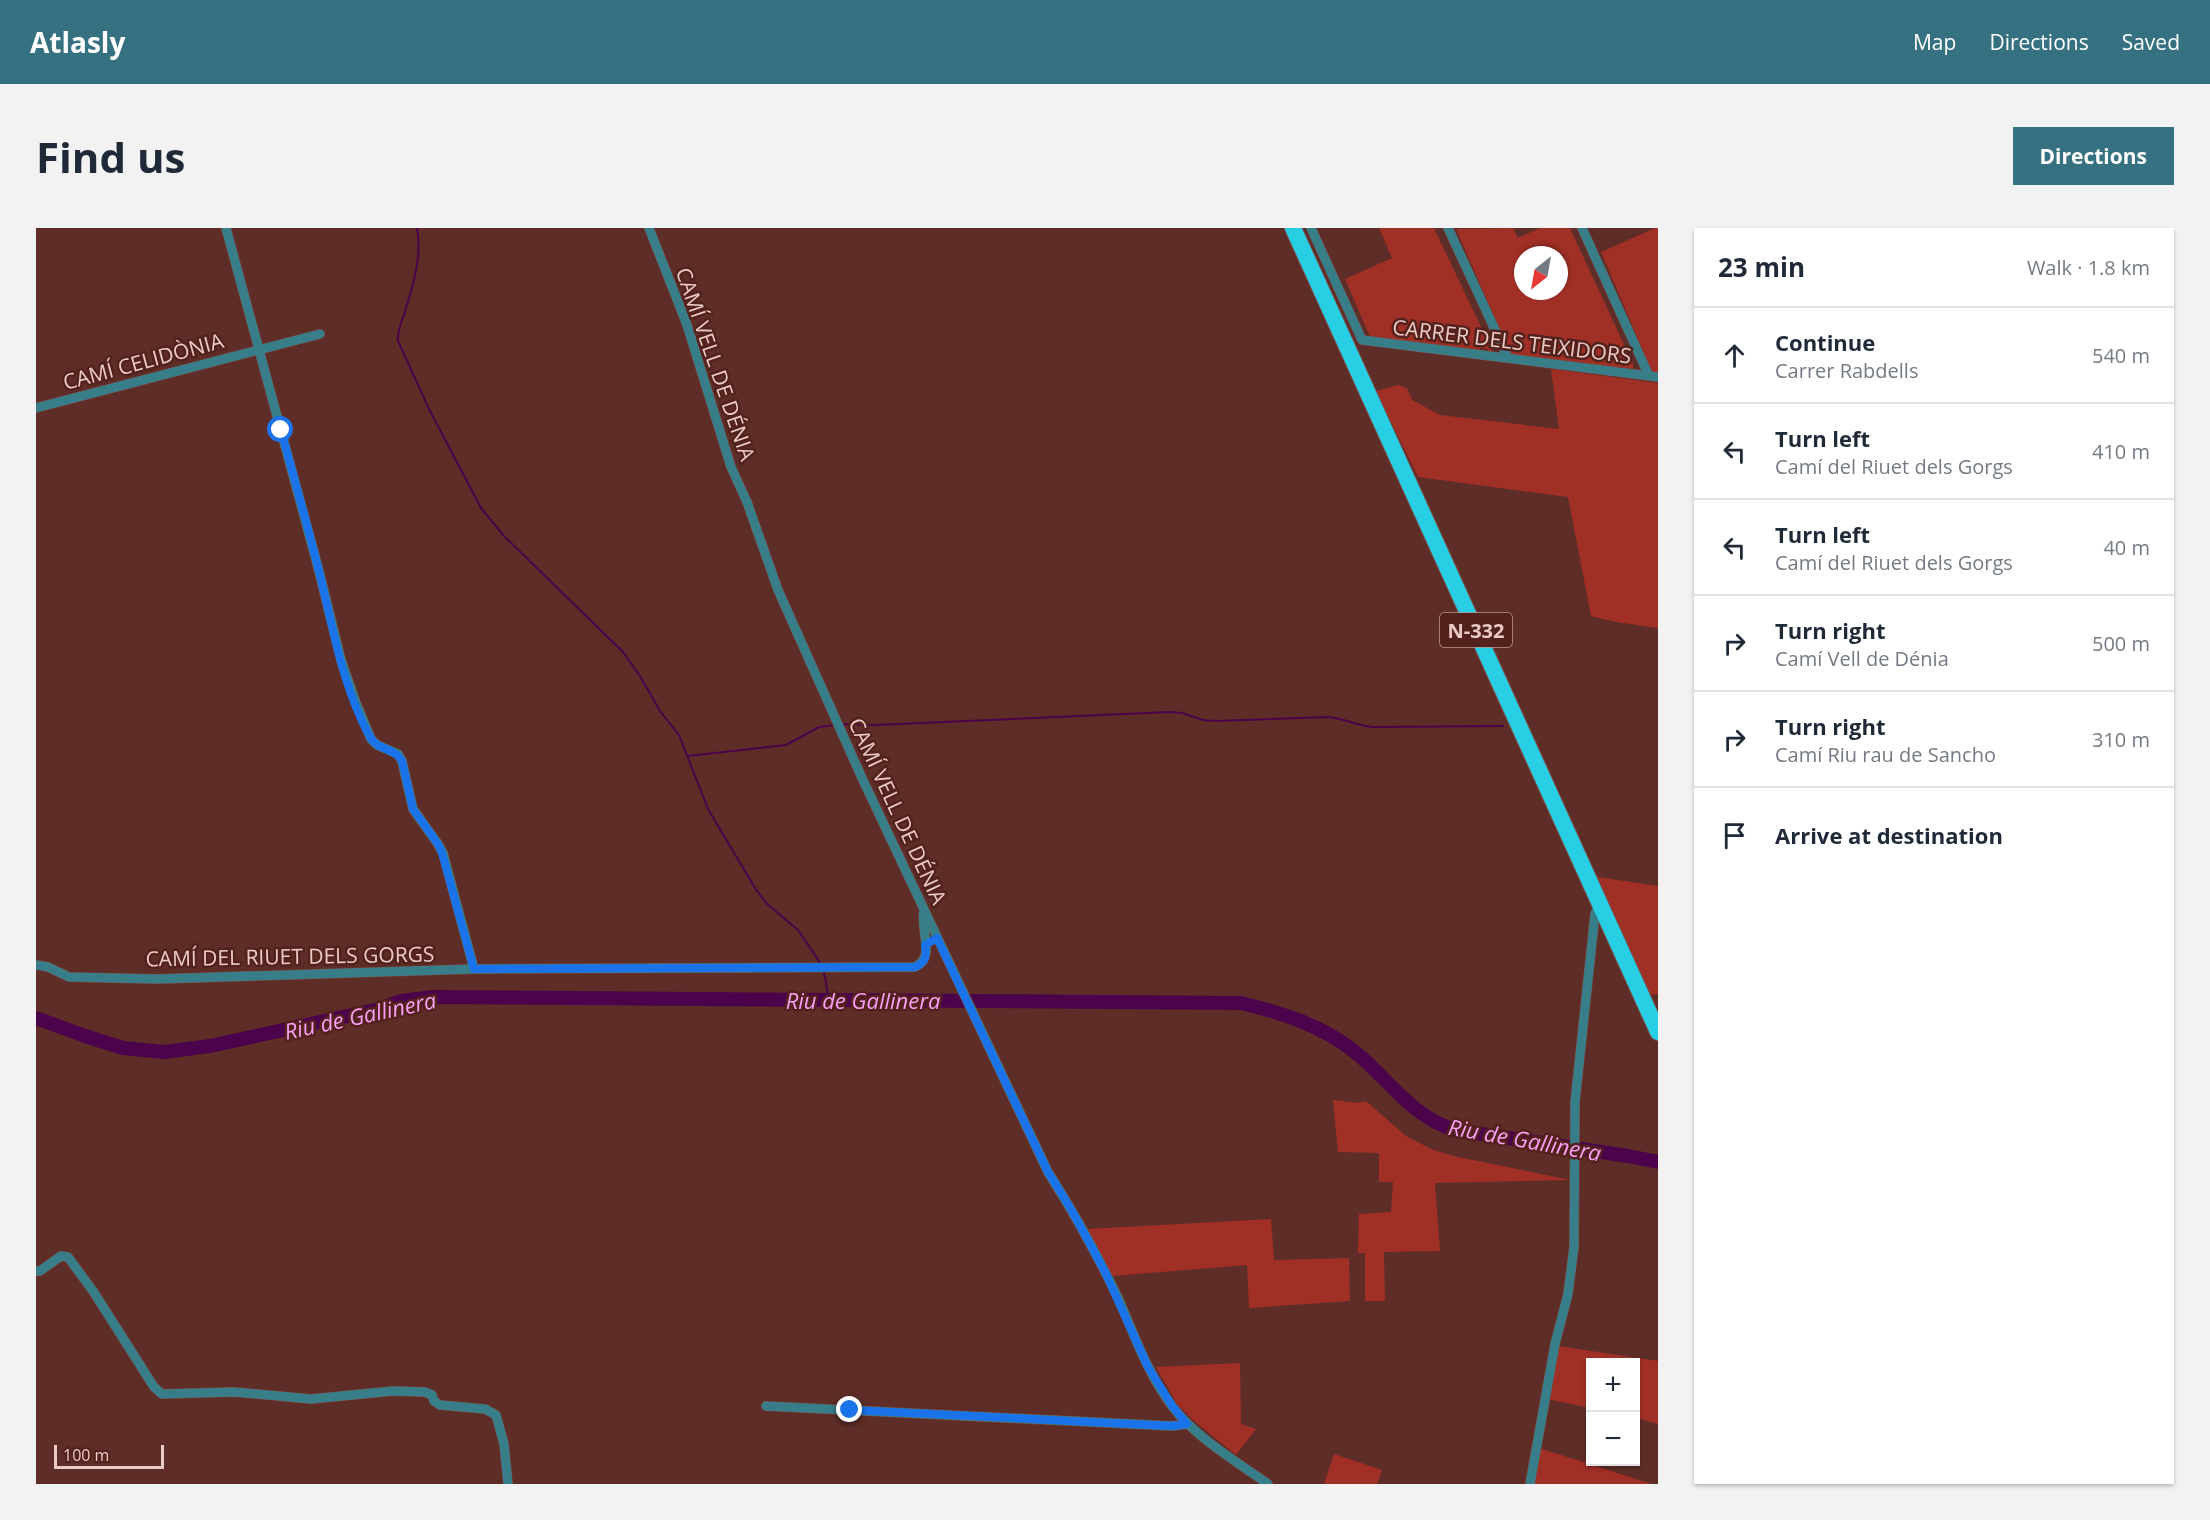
<!DOCTYPE html>
<meta charset="utf-8">
<style>
body{margin:0;font-family:"Open Sans",sans-serif;background:#f2f2f3;color:#1f2937}
.controls{position:absolute;right:18px;bottom:18px;display:grid;overflow:hidden;border-radius:0px;box-shadow:0 2px 4px #0004}
.controls button{width:54px;height:54px;display:grid;place-items:center;padding:0;border:0;border-bottom:2px solid #e0e1e3;background:#fff;color:#1f2937;font:30px sans-serif}
.compass{position:absolute;left:1478px;top:18px;width:54px;height:54px;border-radius:50%;background:#fff;box-shadow:0 2px 4px #0004;rotate:211deg}
.scale{position:absolute;left:18px;bottom:15px;width:110px;box-sizing:border-box;padding-left:6px;border:3px solid #ebcac5;border-top:0;font-size:16px;line-height:21px;white-space:nowrap;color:#ebcac5;-webkit-text-stroke:4px #53221d;paint-order:stroke}
.stop{position:absolute;width:18px;height:18px;margin:-14px;border:4px solid #1a73e8;border-radius:50%;background:#fff}
.stop.end{background:#1a73e8;border-color:#fff;box-shadow:0 2px 6px #0008}
.list{margin:0;padding:0;list-style:none}
h2{display:flex;justify-content:space-between;align-items:center;height:78px;margin:0;padding:0 24px;font-size:26px}
h2 small{font-size:20px;font-weight:400;color:#747a83}
.list li{display:grid;grid-template-columns:39px 1fr auto;gap:18px;align-items:center;box-sizing:border-box;height:96px;padding:0 24px;border-top:2px solid #e0e1e3}
.list b{display:block;font-size:22px;white-space:nowrap}
.list p{margin:0;font-size:20px;white-space:nowrap;color:#747a83}
.list em{font-size:20px;font-style:normal;color:#747a83}
.icon{flex:none;width:33px;height:33px;fill:none;stroke:currentColor;stroke-width:2;stroke-linecap:round;stroke-linejoin:round}
.map{position:relative;flex:none;width:1622px;height:1256px;overflow:hidden;border-radius:0px}
header{display:flex;align-items:center;gap:36px;box-sizing:border-box;height:84px;padding:0 30px;background:#367181;color:#fff}
header strong{font-size:28px}
nav{display:flex;gap:33px;margin-inline-start:auto;font-size:21px}
.intro{display:flex;align-items:center;justify-content:space-between;box-sizing:border-box;height:144px;padding:0 36px}
h1{margin:0;font-size:42px}
.button{padding:15px 27px;border-radius:0px;background:#367181;color:#fff;font-size:21px;font-weight:700}
main{display:flex;gap:36px;padding:0 36px}
aside{flex:1;background:#fff;border-radius:0px;box-shadow:0 2px 4px #0004}
.map>svg:first-child{display:block}
</style>
<header>
<strong>Atlasly</strong>
<nav><a>Map</a><a>Directions</a><a>Saved</a></nav>
</header>
<div class="intro"><h1>Find us</h1><a class="button">Directions</a></div>
<main>
<div class="map">
<svg width="1622" height="1256" viewBox="0 0 1622 1256">
<rect width="100%" height="100%" fill="#5f2d27"/>
<path fill="#a02f26" fill-rule="evenodd" d="M1343,0H1398L1457,124L1451,125L1452,121L1444,120L1443,124L1334,109L1309,51L1356,30Z
M1477,0L1482,10L1504,0H1534L1597,136V141L1475,127L1420,1ZM1487,27H1523V63H1487Z
M1619,0H1622V147L1617,146L1565,24Z
M1515,141L1622,155V400L1580,394L1555,388L1532,269L1382,249L1340,163L1362,157L1371,160L1376,172L1404,187L1523,201Z
M1562,649L1622,658V766L1612,767L1560,650Z
M1297,872L1323,875L1330,873L1370,908L1397,922L1422,929L1535,952L1399,955L1404,1023L1348,1024L1349,1073H1329V1025H1322L1323,986L1355,984L1357,954H1343V925L1302,924Z
M1235,991L1238,1032L1313,1030L1314,1073L1213,1080L1211,1037L1076,1048L1051,1001Z
M1522,1118L1622,1133V1196L1600,1190V1134H1554V1180L1511,1171Z
M1204,1135L1205,1196L1220,1201L1200,1227L1157,1192L1141,1176L1120,1139Z
M1503,1220L1616,1256H1497Z
M1298,1226L1346,1242L1341,1256H1288Z"/>
<g fill="none" stroke-linecap="round" stroke-linejoin="round">
<path stroke="#4b044b" stroke-width="2" d="M381,0C386,26 378,55 370,80C367,92 361,101 362,113L393,181L445,280L468,308L587,424L604,448L624,483L643,507L672,581L719,660L730,675L762,702L785,736
M804,496L840,497L1134,484L1146,485L1167,492L1180,493L1292,489C1308,490 1321,498 1337,499L1467,498
M652,528L750,517L783,499L799,497
M787,742L790,753L792,771"/>
<path stroke="#4b044b" stroke-width="14" d="M0,790L49,808L87,820L128,824L174,818L339,782L365,773L397,769L1205,775C1246,785 1286,797 1319,824C1353,851 1375,889 1419,902L1592,928L1622,934"/>
<g stroke="#7b4c47" stroke-width="10">
<path id="street" d="M190,0L283,343L305,432L320,475L335,511L341,517L362,526L366,533L377,581L402,616L407,625L438,741
M613,0L651,97L695,239L711,274L742,362L826,550L1012,944C1038,985 1062,1028 1083,1072C1099,1109 1112,1146 1136,1178C1159,1209 1201,1234 1232,1256
M1275,0L1326,112L1622,149
M1412,0L1472,130
M1546,0L1613,148
M0,180L284,106
M0,737L12,739L33,749L121,751L438,741L879,739C900,729 884,704 888,682
M0,1043H4L25,1028L32,1029L57,1063L118,1159L126,1166L198,1164L275,1171L357,1163L389,1164L396,1167L398,1173L404,1177L449,1181L460,1187L468,1216L472,1256
M730,1178L1136,1198L1151,1196
M1494,1256L1519,1116L1532,1066L1538,1019L1539,874L1559,686L1563,676"/>
</g>
<g stroke="#7b4c47" stroke-width="18">
<path id="highway" d="M1257,0L1622,804"/>
</g>
<use href="#street" stroke="#377e89" stroke-width="9"/>
<use href="#highway" stroke="#28cfe4" stroke-width="16"/>
</g>
<g fill="none" stroke-linecap="round" stroke-linejoin="round">
<path stroke="#1a73e8" stroke-width="8" d="M245,202C258,249 271,296 283,343C297,399 306,458 334,509C342,523 358,519 366,533L377,581L402,616L406,625L438,741L879,739C890,734 891,729 889,717L901,710L1012,944L1035,981L1069,1044L1112,1139L1137,1179L1151,1196L1136,1198L814,1182"/>
</g>
<g text-anchor="middle" dominant-baseline="central" stroke-width="5" stroke-linejoin="round" paint-order="stroke">
<rect fill="#53221d" stroke="#bd9893" stroke-width="1.5" x="1404" y="385" width="72" height="34" rx="4.5"/>
<g font-size="20" font-weight="bold" fill="#ebcac5">
<text x="1440" y="402">N-332</text>
</g>
<g font-size="21" fill="#ebcac5" stroke="#53221d">
<text transform="translate(1476 113) rotate(7)">CARRER DELS TEIXIDORS</text>
<text transform="translate(107 133) rotate(-15)">CAMÍ CELIDÒNIA</text>
<text transform="translate(680 136) rotate(71)">CAMÍ VELL DE DÉNIA</text>
<text transform="translate(862 583) rotate(65)">CAMÍ VELL DE DÉNIA</text>
<text transform="translate(254 728) rotate(-1)">CAMÍ DEL RIUET DELS GORGS</text>
</g>
<g font-size="22" font-style="italic" fill="#fa9ff6" stroke="#53221d">
<text x="827" y="772">Riu de Gallinera</text>
<text transform="translate(324 787) rotate(-12)">Riu de Gallinera</text>
<text transform="translate(1489 911) rotate(10)">Riu de Gallinera</text>
</g>
</g>
</svg>
<div class="controls">
<button>+</button>
<button>−</button>
</div>
<svg class="compass" viewBox="-18 -18 36 36"><path d="M0-13l5 13h-10z" fill="#e53935"/><path d="M0 13l5-13h-10z" fill="#747a83"/></svg>
<div class="scale">100 m</div>
<div class="stop" style="left:245px;top:202px"></div>
<div class="stop end" style="left:814px;top:1182px"></div>
</div>
<aside>
<h2>23 min<small>Walk · 1.8 km</small></h2>
<ul class="list">
<li><svg class="icon" aria-label="ahead" viewBox="0 0 24 24"><path d="M12 20V5M6 11l6-6 6 6"/></svg><div><b>Continue</b><p>Carrer Rabdells</p></div><em>540 m</em></li>
<li><svg class="icon" aria-label="left" viewBox="0 0 24 24"><path d="M17 20v-9H6M10 6l-5 5 5 5"/></svg><div><b>Turn left</b><p>Camí del Riuet dels Gorgs</p></div><em>410 m</em></li>
<li><svg class="icon" aria-label="left" viewBox="0 0 24 24"><path d="M17 20v-9H6M10 6l-5 5 5 5"/></svg><div><b>Turn left</b><p>Camí del Riuet dels Gorgs</p></div><em>40 m</em></li>
<li><svg class="icon" aria-label="right" viewBox="0 0 24 24"><path d="M7 20v-9h11M14 6l5 5-5 5"/></svg><div><b>Turn right</b><p>Camí Vell de Dénia</p></div><em>500 m</em></li>
<li><svg class="icon" aria-label="right" viewBox="0 0 24 24"><path d="M7 20v-9h11M14 6l5 5-5 5"/></svg><div><b>Turn right</b><p>Camí Riu rau de Sancho</p></div><em>310 m</em></li>
<li><svg class="icon" aria-label="arrive" viewBox="0 0 24 24"><path d="M6 21V4h12l-3 4 3 4H6"/></svg><div><b>Arrive at destination</b></div></li>
</ul>
</aside>
</main>
